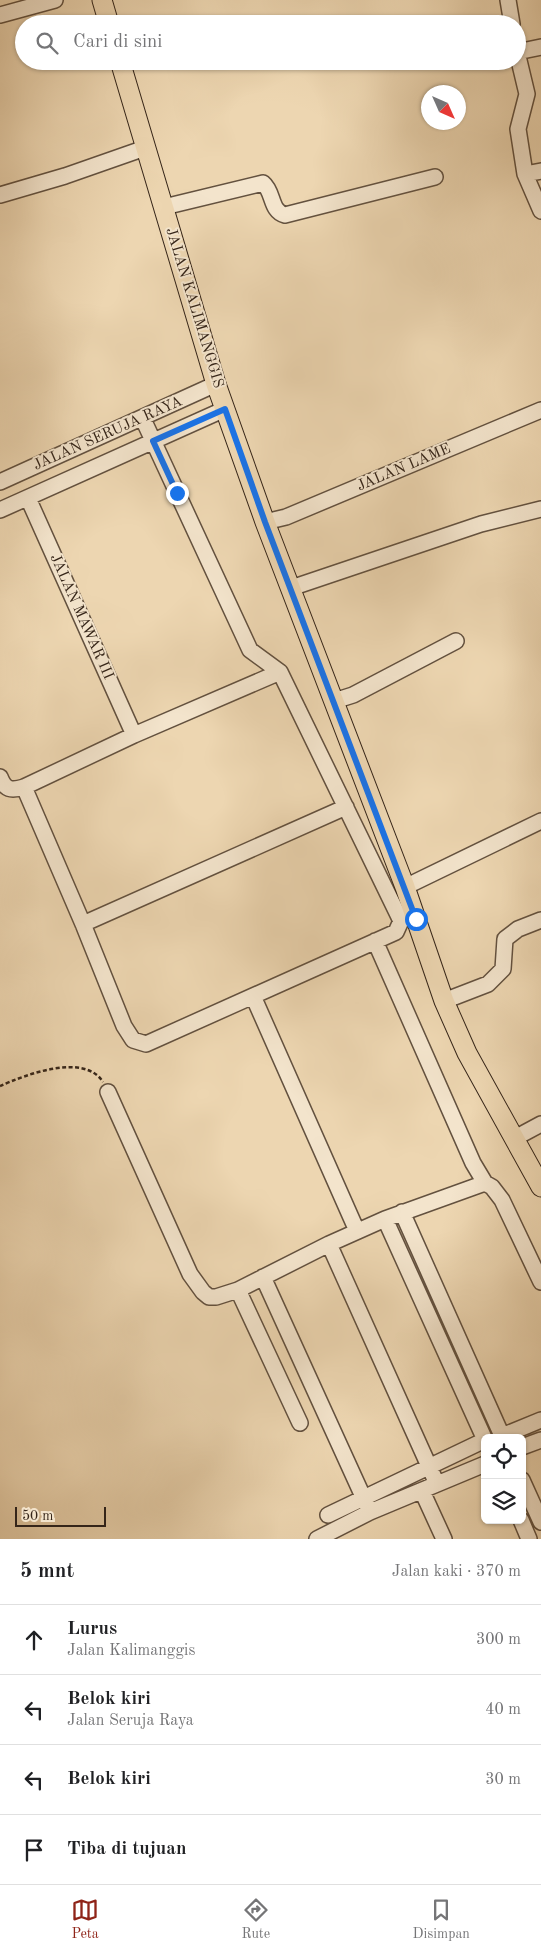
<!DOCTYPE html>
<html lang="id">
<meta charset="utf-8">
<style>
body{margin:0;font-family:"Old Standard TT",serif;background:#f6f6f6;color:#202124}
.controls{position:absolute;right:15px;bottom:15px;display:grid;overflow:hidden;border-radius:8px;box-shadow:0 1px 4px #0004}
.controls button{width:45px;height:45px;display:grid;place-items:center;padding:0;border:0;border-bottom:1px solid #e0e0e0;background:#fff;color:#202124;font:25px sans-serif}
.compass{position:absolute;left:421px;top:85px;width:45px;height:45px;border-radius:50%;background:#fff;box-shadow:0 1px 4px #0004;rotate:135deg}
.scale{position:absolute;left:15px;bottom:12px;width:91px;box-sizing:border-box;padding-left:5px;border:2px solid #352519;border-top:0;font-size:14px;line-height:18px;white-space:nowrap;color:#352519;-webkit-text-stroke:4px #f3e4cc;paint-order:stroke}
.stop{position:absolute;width:15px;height:15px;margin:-11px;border:4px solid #1a73e8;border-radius:50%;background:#fff}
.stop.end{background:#1a73e8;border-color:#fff;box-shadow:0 1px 5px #0008}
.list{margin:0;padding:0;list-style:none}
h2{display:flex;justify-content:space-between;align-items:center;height:65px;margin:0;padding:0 20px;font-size:21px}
h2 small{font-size:16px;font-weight:400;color:#757577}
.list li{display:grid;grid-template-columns:32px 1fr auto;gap:15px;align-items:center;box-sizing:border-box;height:70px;padding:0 20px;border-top:1px solid #e0e0e0}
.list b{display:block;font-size:19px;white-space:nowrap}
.list p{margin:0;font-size:16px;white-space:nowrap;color:#757577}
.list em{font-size:16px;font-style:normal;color:#757577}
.icon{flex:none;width:28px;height:28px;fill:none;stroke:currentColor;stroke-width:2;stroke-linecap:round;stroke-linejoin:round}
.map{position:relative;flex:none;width:541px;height:1539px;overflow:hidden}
.search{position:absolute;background:#fff;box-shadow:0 1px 4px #0004;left:15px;right:15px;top:15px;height:55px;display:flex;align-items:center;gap:12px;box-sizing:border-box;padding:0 18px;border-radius:28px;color:#757577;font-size:19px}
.sheet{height:345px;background:#fff}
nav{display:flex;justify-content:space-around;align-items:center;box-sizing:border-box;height:70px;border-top:1px solid #e0e0e0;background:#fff;font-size:14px;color:#757577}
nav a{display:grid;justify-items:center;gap:2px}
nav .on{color:#8f2418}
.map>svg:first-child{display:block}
</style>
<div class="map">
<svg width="541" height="1539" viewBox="0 0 541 1539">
<rect width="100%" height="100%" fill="#edd6b1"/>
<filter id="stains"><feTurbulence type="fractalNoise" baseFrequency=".004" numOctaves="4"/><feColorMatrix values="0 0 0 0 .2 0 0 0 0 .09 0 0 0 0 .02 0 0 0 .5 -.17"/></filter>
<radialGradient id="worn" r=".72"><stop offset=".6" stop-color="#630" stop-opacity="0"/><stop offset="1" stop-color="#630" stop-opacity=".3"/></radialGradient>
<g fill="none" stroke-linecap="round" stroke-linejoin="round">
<g stroke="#63513f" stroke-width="18">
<path id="minor" d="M508,0L512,24
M0,15L55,0
M517,52L527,94L518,129L525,174L541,211
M517,52L541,47
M525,174L541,171
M0,195L65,176L145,148
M164,207L263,183C274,192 270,211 285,215L435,177
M0,482L216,384
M28,498L134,735
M0,510L225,409
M265,522L286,517L541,410
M291,588L481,524L541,509
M334,701L353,695L456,641
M0,777C5,790 11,791 24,787L134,735L280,672
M24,787L83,924L124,1026L133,1040L146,1044L396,932L401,921L280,672L250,650L143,419
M405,887L541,821
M83,924L346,807
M375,941L473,1163L485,1183L492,1187L502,1200L541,1282
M253,996L357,1231
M444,1001L488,984L503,969L505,939L518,929L541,920
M108,1092L190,1274L203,1292L209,1297H216L238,1290L329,1244L385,1219L485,1183
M515,1138L541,1124
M402,1212L503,1438
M385,1219L485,1440
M329,1244L437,1484
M263,1277L370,1512
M238,1290L300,1423
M502,1436L541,1420
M522,1447L541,1440
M522,1480L541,1522
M422,1491L444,1539
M328,1515L485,1440
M521,1520L529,1539
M317,1539L370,1512L485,1464"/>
</g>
<g stroke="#352519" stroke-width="21">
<path id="major" d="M102,0L109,24
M120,61L216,384L265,522L405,887L444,1001L467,1053L541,1187"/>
</g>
<path stroke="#352519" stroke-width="2.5" stroke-dasharray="4 2.5" stroke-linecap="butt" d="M0,1086C25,1075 84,1052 103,1082"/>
<use href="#minor" stroke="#f3e4cc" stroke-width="15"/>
<use href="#major" stroke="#edd6b1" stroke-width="19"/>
</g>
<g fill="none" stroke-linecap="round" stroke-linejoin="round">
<path stroke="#1a73e8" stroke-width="6" d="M177,493L153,441L225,409L265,522L416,919"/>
</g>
<g text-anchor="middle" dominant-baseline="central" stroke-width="4" stroke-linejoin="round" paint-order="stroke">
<g font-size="15" fill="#352519" stroke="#f3e4cc">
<text transform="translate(194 308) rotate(73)">JALAN KALIMANGGIS</text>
<text transform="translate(108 434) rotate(-24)">JALAN SERUJA RAYA</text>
<text transform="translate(404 468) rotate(-23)">JALAN LAME</text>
<text transform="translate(81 617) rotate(66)">JALAN MAWAR III</text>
</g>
</g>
<rect width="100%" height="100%" filter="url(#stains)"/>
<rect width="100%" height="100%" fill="url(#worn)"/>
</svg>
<div class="controls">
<button><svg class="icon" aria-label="locate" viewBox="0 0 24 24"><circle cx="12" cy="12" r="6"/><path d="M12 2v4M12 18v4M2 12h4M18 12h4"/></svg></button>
<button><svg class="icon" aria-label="layers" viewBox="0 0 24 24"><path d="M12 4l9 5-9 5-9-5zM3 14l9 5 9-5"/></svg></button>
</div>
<svg class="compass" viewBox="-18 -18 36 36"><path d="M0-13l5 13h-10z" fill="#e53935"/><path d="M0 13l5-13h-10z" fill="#757577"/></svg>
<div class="scale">50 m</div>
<div class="stop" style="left:416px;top:919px"></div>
<div class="stop end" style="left:177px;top:493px"></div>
<div class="search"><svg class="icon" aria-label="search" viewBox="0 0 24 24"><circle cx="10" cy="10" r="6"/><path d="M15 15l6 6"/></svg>Cari di sini</div>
</div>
<section class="sheet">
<h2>5 mnt<small>Jalan kaki · 370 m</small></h2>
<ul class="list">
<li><svg class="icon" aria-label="ahead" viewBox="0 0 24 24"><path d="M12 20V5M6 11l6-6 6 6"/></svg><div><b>Lurus</b><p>Jalan Kalimanggis</p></div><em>300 m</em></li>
<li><svg class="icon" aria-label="left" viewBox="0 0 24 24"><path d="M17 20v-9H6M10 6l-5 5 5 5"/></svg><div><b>Belok kiri</b><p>Jalan Seruja Raya</p></div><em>40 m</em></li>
<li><svg class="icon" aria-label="left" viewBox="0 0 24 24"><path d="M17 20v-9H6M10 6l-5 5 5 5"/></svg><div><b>Belok kiri</b></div><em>30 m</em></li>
<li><svg class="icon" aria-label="arrive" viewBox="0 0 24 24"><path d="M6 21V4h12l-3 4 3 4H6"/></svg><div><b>Tiba di tujuan</b></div></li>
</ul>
</section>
<nav>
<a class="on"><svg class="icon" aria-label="map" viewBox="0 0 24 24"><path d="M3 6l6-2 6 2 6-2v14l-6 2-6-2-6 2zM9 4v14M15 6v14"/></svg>Peta</a>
<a><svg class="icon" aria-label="directions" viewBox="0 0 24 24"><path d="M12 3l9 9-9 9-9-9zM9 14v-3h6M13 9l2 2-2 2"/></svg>Rute</a>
<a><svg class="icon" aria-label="saved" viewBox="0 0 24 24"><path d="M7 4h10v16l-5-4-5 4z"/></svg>Disimpan</a>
</nav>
